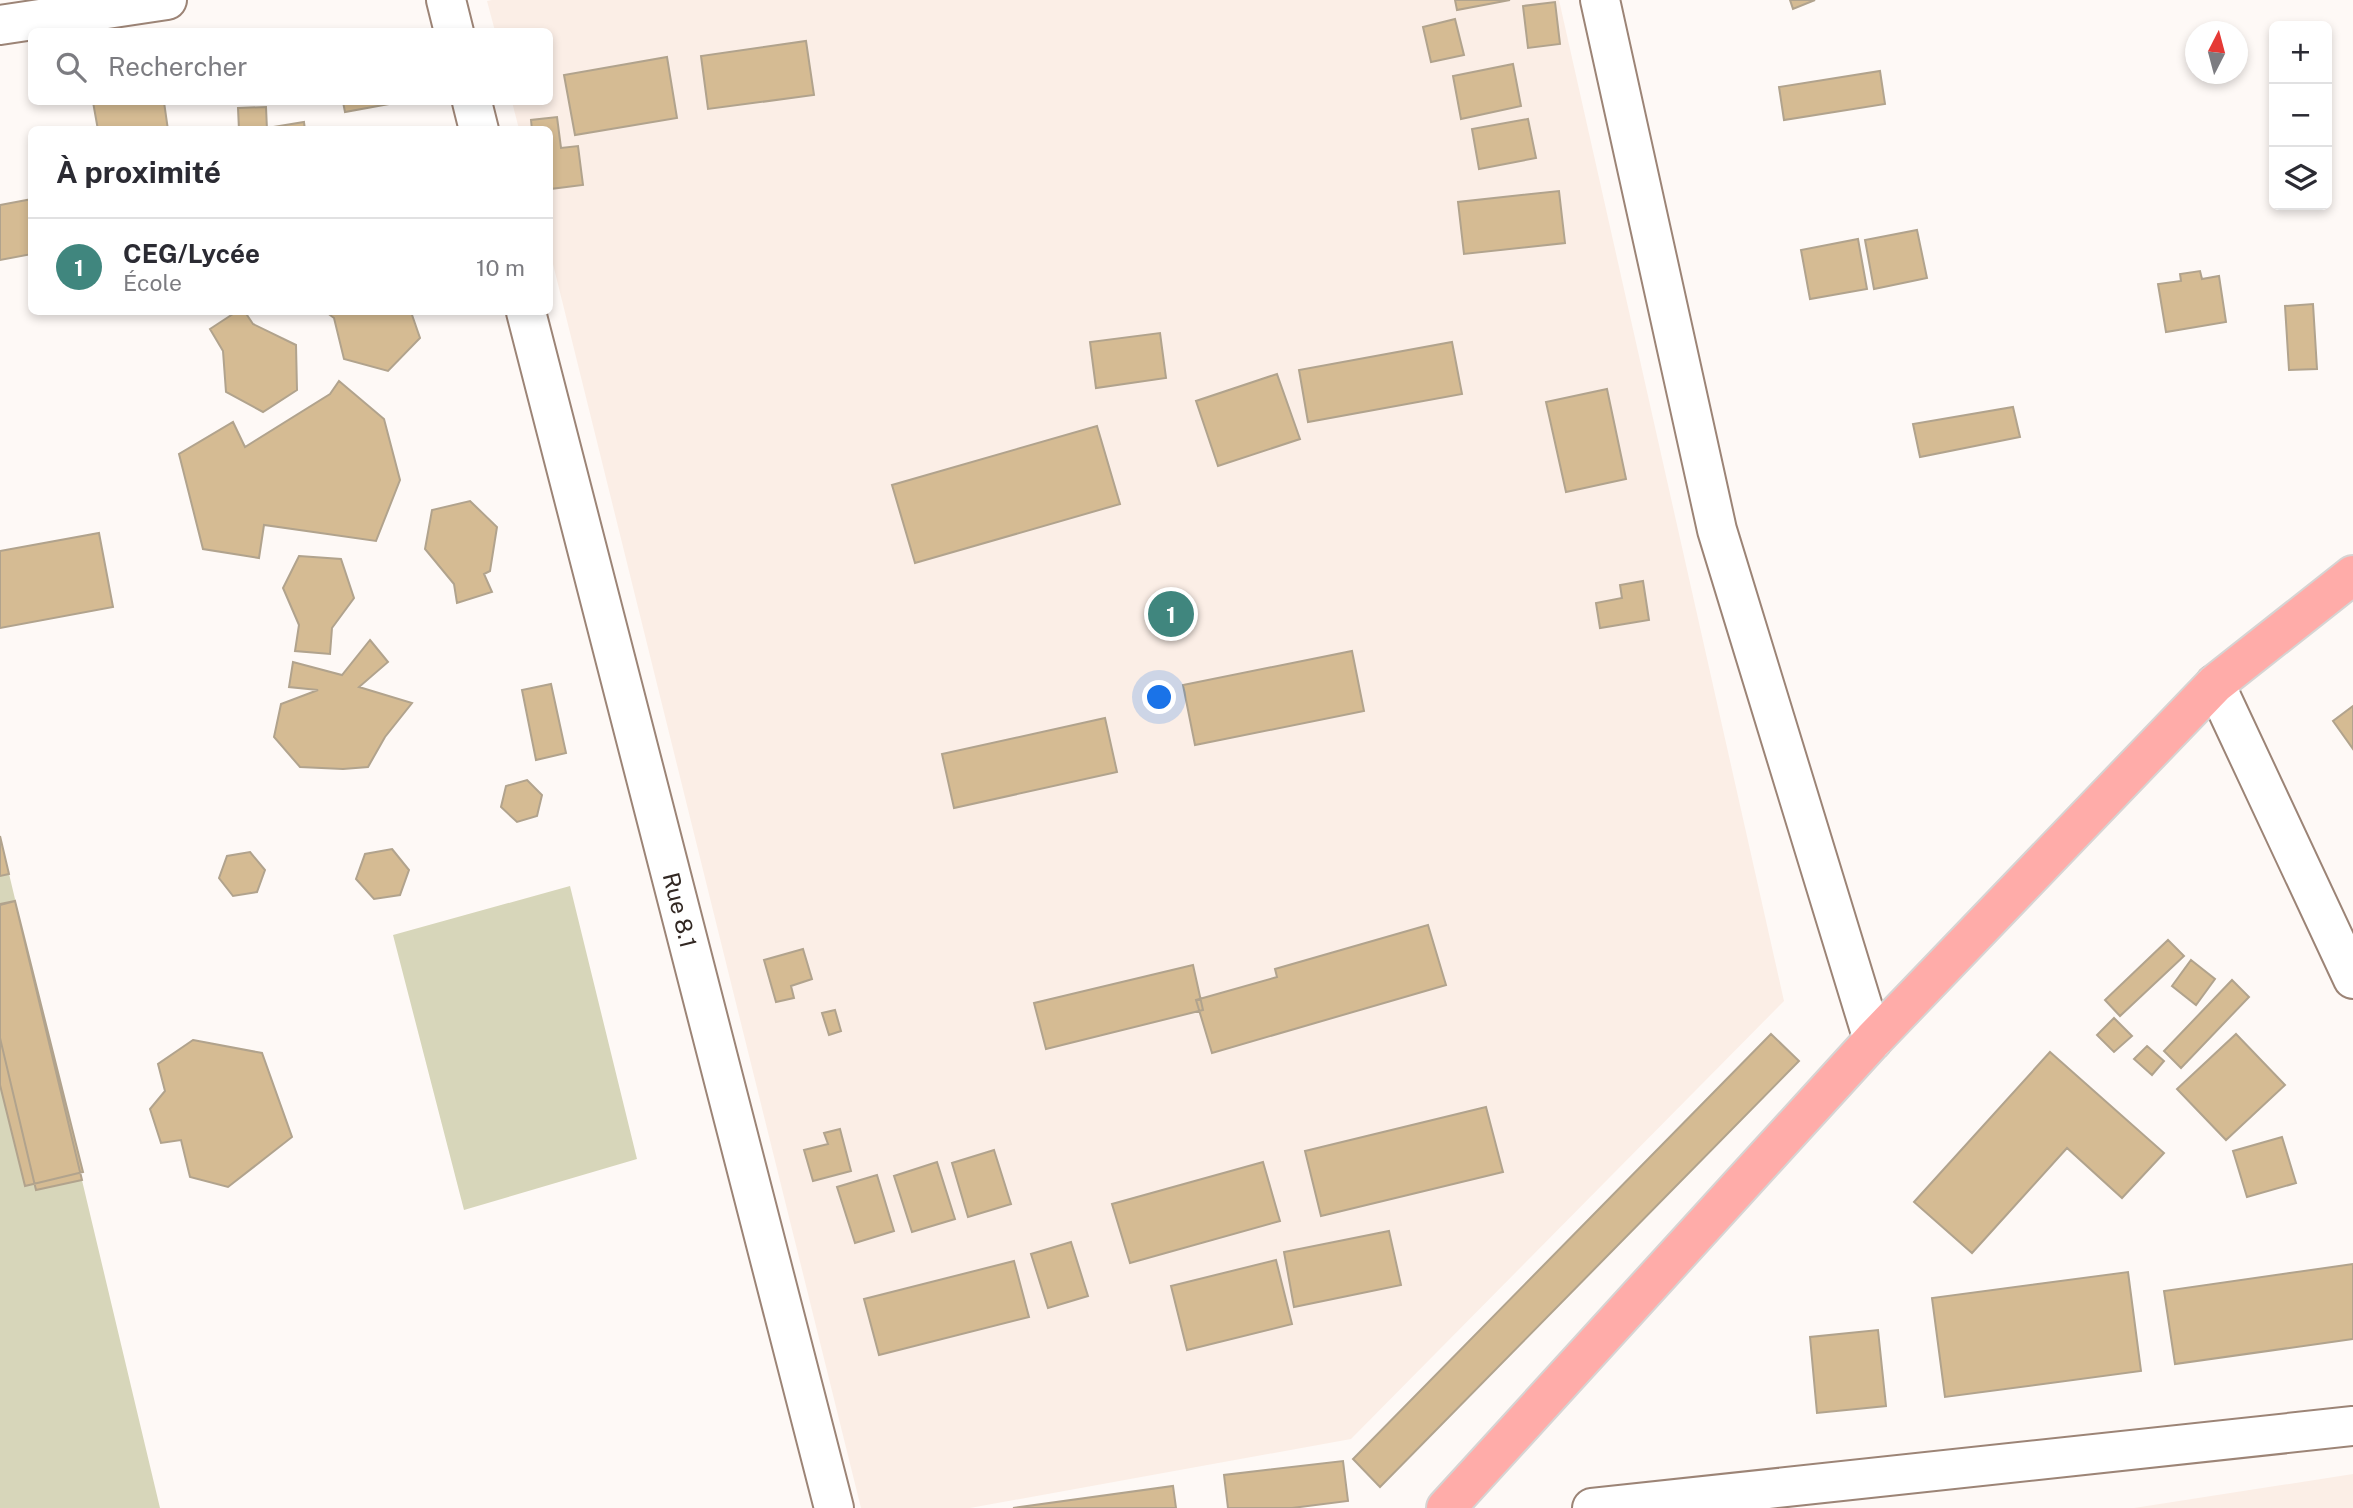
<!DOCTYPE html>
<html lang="fr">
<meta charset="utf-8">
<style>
body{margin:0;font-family:"Public Sans",sans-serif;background:#f7f7f7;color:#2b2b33}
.controls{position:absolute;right:21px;top:21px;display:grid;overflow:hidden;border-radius:10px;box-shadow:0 4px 10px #0003}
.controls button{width:63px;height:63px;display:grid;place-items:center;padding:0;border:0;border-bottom:2px solid #e1e1e2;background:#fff;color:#2b2b33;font:35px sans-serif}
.compass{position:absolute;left:2185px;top:21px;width:63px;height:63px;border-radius:50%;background:#fff;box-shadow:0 4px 10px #0003;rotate:6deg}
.you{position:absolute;left:1160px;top:698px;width:24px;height:24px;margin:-18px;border:5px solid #fff;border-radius:50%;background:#1a73e8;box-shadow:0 0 0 10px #1a73e833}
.badge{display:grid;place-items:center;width:46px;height:46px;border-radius:50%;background:#40867e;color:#fff;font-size:23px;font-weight:700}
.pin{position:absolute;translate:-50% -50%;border:4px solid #fff;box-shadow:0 2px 7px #0006}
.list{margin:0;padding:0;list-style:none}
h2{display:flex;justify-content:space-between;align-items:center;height:91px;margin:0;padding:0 28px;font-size:30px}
h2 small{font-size:23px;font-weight:400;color:#7c7c81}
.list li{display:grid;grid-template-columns:46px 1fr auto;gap:21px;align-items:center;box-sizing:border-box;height:98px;padding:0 28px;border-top:2px solid #e1e1e2}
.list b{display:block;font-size:26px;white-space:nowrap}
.list p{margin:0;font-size:23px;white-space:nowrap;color:#7c7c81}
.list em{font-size:23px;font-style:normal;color:#7c7c81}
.icon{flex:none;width:38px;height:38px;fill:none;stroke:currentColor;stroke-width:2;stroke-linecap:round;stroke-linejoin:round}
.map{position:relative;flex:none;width:2353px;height:1508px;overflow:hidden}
.search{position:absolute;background:#fff;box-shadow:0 4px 10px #0003;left:28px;top:28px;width:525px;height:77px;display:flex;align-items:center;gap:18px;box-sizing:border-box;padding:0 24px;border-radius:10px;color:#7c7c81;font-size:26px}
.panel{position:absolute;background:#fff;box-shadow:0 4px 10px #0003;left:28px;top:126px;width:525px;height:189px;border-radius:10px}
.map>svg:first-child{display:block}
</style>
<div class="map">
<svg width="2353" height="1508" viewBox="0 0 2353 1508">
<rect width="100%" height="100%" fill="#fef9f6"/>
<path fill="#fbeee6" d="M492,0H1559L1784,1001L1351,1439L970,1508H861L550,252V130L519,129L512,102H550V32L495,31L487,1Z
M2353,1474V1508H2134Z"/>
<path fill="#d7d6ba" d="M0,836L160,1508H0Z
M570,886L637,1159L464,1210L393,935Z"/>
<path fill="#d5bb93" stroke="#b1a38d" stroke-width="2" d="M1455,0H1510L1457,10Z
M1790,0H1815L1793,9Z
M1555,2L1560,44L1528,48L1523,6Z
M1455,19L1464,55L1431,62L1423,27Z
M806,41L814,95L708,109L701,56Z
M667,57L677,118L575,135L564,75Z
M1513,64L1521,106L1461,119L1453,76Z
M1880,71L1885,104L1784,120L1779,87Z
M93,102H164L168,130H98Z
M343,102H400L345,112Z
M266,107L267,130H239L238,108Z
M557,117L561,148L578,146L583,185L550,189V130H532L531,120Z
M1528,119L1536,158L1479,169L1472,129Z
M304,122L305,130H274L273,127Z
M1559,191L1565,243L1464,254L1458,202Z
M32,199V254L0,260V205Z
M1917,230L1927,278L1874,289L1865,240Z
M1858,239L1867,289L1810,299L1801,250Z
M2200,271L2202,279L2219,276L2226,322L2166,332L2158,284L2181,281L2180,274Z
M2313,304L2317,369L2289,370L2285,306Z
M236,312H245L253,324L296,345L297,390L263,412L226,392L223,351L210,329Z
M326,312H411L420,338L388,371L344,359L334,318Z
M1160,333L1166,378L1096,388L1090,342Z
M1452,342L1462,394L1308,422L1299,370Z
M1277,374L1300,439L1218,466L1196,401Z
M339,381L384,419L400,480L376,541L264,525L259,558L203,549L179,454L233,422L245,447L330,394Z
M1607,389L1626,479L1566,492L1546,402Z
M2013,407L2020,437L1920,457L1913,424Z
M1097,426L1120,504L915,563L892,485Z
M470,501L497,527L490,571L484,574L492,592L457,603L454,584L425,549L432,510Z
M99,533L113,607L0,628V551Z
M299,556L341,559L354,598L332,628L330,654L295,651L299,625L283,588Z
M1643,581L1649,620L1600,628L1596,603L1622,598L1620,585Z
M370,640L388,662L359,687L412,703L385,737L368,767L343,769L300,767L274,737L281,704L318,690L289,687L293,662L342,675Z
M1352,651L1364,711L1195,745L1183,685Z
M551,684L566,753L536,760L522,690Z
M2353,706V749L2333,721Z
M1105,718L1117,772L954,808L942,754Z
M527,780L542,795L537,816L517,822L501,807L506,786Z
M0,836L9,874L0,876Z
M392,849L409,870L400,895L374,899L356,879L365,854Z
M250,852L265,870L257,892L233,896L219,878L227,856Z
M15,901L82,1180L36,1190L0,1038V904Z
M15,901L83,1172L25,1186L0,1085V905Z
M1428,925L1446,985L1212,1053L1196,1000L1277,977L1275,969Z
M2168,940L2184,956L2120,1016L2105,1000Z
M803,949L812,979L791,986L794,998L776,1002L764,960Z
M2191,960L2215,979L2196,1005L2172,986Z
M1193,965L1203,1010L1046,1049L1034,1003Z
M2232,980L2249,997L2181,1068L2164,1051Z
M835,1010L841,1031L829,1035L822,1013Z
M2114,1018L2132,1036L2114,1052L2097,1035Z
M1771,1034L1799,1061L1380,1487L1353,1459Z
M2236,1034L2285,1085L2226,1140L2177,1089Z
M193,1040L262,1053L292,1137L228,1187L190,1177L181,1140L161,1143L150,1109L165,1091L158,1064Z
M2147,1046L2164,1061L2152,1075L2134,1059Z
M2050,1052L2164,1153L2122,1198L2067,1148L1972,1253L1914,1202Z
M1486,1107L1503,1172L1321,1216L1305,1151Z
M840,1129L851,1171L813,1181L804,1150L828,1144L824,1133Z
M2282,1137L2296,1183L2247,1197L2233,1151Z
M994,1150L1011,1204L968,1217L952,1163Z
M937,1162L955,1219L912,1232L894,1176Z
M1263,1162L1280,1221L1130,1263L1112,1204Z
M877,1175L894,1231L855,1243L837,1187Z
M1389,1231L1401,1285L1294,1307L1284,1252Z
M1071,1242L1088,1296L1048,1308L1031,1254Z
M1276,1260L1292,1324L1187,1350L1171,1286Z
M1014,1261L1029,1317L879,1355L864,1299Z
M2353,1264V1339L2175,1364L2164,1291Z
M2128,1272L2141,1371L1945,1397L1932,1298Z
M1878,1330L1886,1406L1817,1413L1810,1337Z
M1343,1461L1348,1501L1292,1508H1228L1224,1475Z
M1173,1486L1176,1508H1013Z"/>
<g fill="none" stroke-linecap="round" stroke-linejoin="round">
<g stroke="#9c8476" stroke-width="42">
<path id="minor" d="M446,0L454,32
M1600,0L1717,530L1873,1040
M0,25L167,0
M472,102L479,130
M526,312L834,1508
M2215,684L2353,979
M1592,1508L2353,1426"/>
</g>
<g stroke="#d6d4d3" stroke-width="42">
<path id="major" d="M1446,1508L1873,1040L2215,684L2353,575"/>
</g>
<use href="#minor" stroke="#fff" stroke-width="38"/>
<use href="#major" stroke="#ffaca9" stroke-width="38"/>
</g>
<g text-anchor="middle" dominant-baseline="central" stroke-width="6" stroke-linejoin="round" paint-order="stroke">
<g font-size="23" fill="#322823" stroke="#fff">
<text transform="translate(680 910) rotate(76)">Rue 8.1</text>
</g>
</g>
</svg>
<div class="controls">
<button>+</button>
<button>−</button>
<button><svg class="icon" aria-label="layers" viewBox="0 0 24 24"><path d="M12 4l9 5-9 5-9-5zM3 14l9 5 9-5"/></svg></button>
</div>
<svg class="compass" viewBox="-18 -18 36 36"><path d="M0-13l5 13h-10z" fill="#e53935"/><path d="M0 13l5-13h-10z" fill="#7c7c81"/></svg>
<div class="you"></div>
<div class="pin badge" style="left:1171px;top:614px">1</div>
<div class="search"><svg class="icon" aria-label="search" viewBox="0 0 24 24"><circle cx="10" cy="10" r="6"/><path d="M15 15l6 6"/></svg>Rechercher</div>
<section class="panel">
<h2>À proximité<small></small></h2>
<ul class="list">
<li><span class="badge">1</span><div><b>CEG/Lycée</b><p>École</p></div><em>10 m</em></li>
</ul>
</section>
</div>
